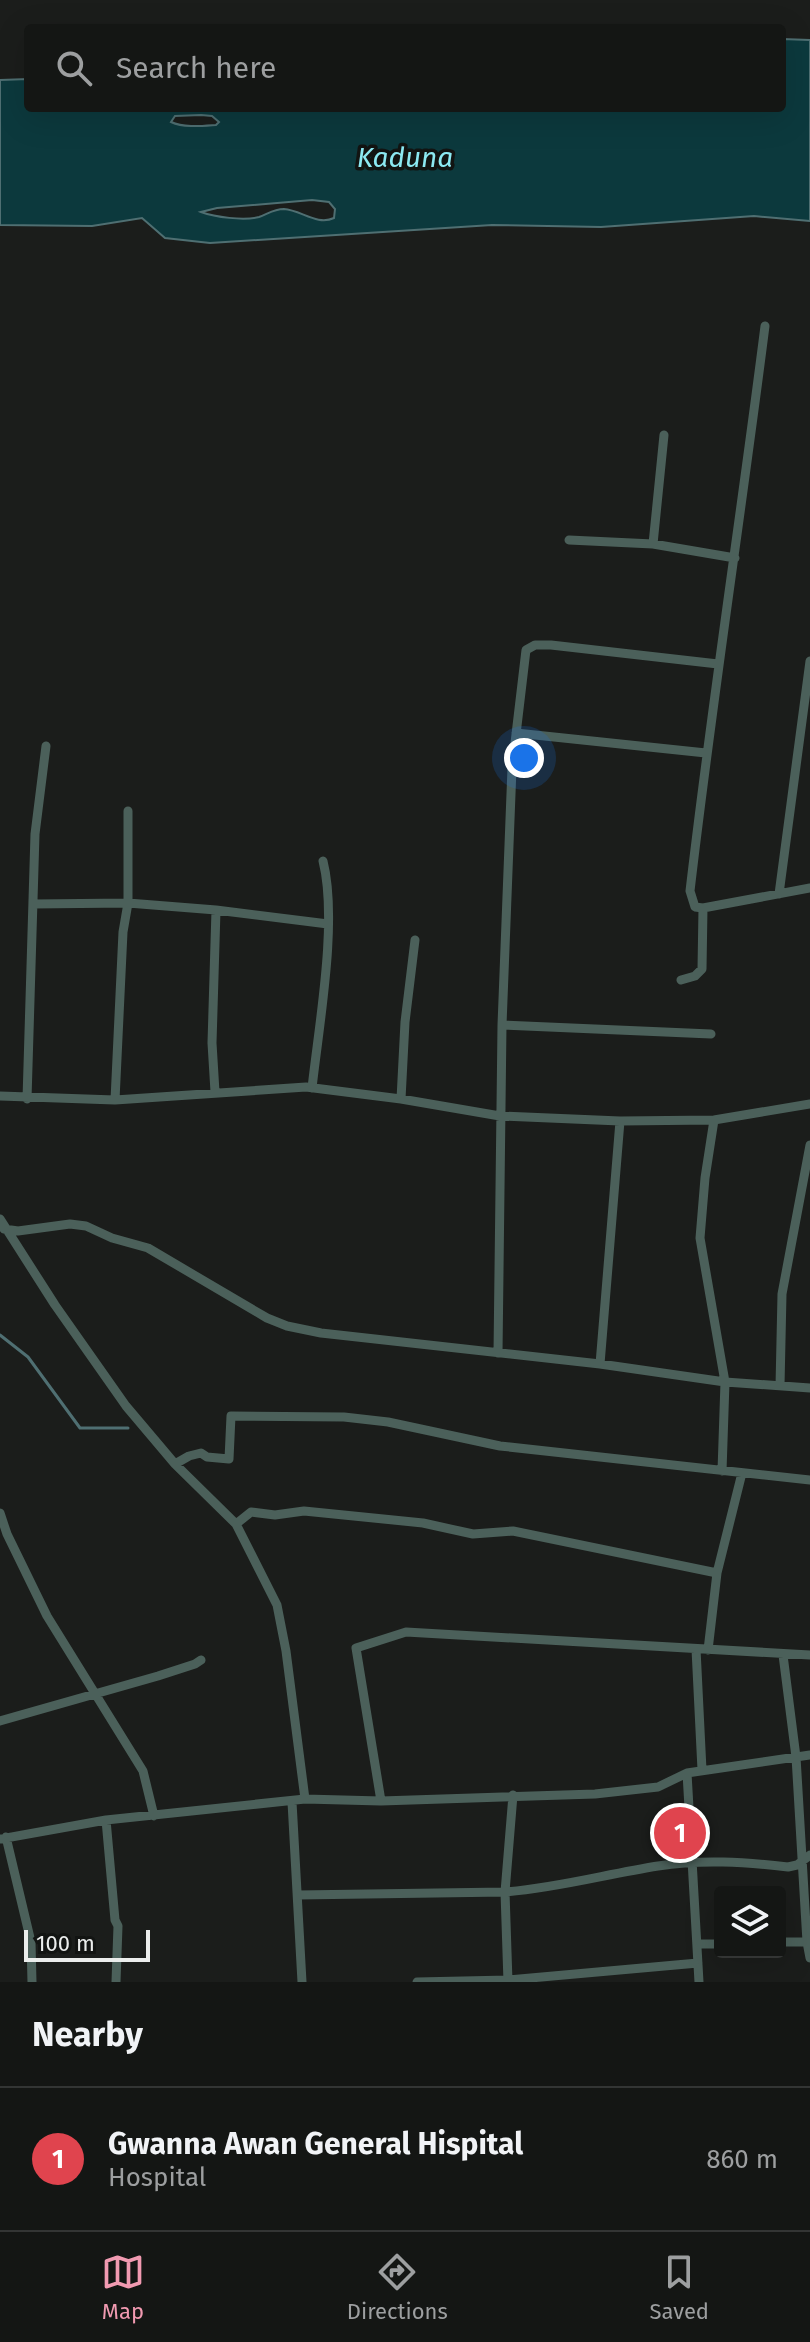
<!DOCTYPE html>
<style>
body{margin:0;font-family:"Fira Sans",sans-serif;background:#1d1f1d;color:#f1f3f6}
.controls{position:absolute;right:24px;bottom:24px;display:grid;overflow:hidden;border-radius:8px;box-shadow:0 8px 32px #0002}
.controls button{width:72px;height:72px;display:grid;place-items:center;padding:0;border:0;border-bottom:2px solid #333534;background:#141614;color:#f1f3f6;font:40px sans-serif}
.scale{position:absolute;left:24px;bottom:20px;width:126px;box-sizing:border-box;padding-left:8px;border:4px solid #ebedec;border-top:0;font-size:22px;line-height:28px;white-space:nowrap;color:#ebedec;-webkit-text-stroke:6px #121412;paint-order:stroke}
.you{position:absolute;left:524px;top:758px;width:28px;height:28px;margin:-20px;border:6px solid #fff;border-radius:50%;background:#1a73e8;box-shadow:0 0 0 12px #1a73e833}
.badge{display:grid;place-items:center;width:52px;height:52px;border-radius:50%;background:#f19ab1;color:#fff;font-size:26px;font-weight:700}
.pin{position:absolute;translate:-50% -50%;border:4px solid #fff;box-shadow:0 2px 8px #0006}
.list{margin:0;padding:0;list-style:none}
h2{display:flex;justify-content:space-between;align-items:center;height:104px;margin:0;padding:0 32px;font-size:34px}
h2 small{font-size:26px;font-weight:400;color:#9d9fa0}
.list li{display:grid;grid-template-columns:52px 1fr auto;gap:24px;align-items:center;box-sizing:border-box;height:144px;padding:0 32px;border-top:2px solid #333534}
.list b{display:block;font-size:30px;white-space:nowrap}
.list p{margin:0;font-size:26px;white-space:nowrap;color:#9d9fa0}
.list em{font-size:26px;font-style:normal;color:#9d9fa0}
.icon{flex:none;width:44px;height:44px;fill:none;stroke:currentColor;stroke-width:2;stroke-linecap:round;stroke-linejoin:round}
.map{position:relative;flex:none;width:810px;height:1982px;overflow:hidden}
.search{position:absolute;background:#141614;box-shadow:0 8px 32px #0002;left:24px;right:24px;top:24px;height:88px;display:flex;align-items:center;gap:20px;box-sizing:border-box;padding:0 28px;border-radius:8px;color:#9d9fa0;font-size:30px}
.sheet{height:248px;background:#141614}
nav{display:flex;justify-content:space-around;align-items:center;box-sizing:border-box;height:112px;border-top:2px solid #333534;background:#141614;font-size:22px;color:#9d9fa0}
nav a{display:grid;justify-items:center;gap:4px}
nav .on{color:#f19ab1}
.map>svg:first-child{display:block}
</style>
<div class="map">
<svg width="810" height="1982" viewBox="0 0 810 1982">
<rect width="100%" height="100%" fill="#1b1d1b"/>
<path fill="#0c393d" stroke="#4f6f72" stroke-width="2" fill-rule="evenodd" d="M782,39L810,40V221L754,216L601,227L492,225L210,243L165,238L142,218L92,226L0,225V80L28,79V108H782ZM201,115L212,116L219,122L216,125C202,126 184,128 171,122L175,116ZM312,200L329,202L335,209L334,218C317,226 301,210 284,209C273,209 268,214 259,217C243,221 215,217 201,212L217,208Z"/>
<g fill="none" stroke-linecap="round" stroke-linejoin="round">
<path stroke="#4f6f72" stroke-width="3" d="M0,1335L28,1357L80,1428H128"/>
<path stroke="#4b605a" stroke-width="9" d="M765,326C741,515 712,702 690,891L695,907L703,908L810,888
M569,540L653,544L735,558
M653,544L664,435
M516,733L706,753
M779,894L810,661
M33,904L128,903L216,910L328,924
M681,980L695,976L702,969L703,908
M502,1025L711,1034
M312,1088C319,1024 338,921 323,861
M215,1092L212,1043L216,910
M0,1096L115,1100L306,1087L401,1099L500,1116L620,1121L714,1120L810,1104
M27,1099L35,834L46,746
M401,1099L405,1022L415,940
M115,1100L123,932L128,903V811
M714,1120L705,1178L700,1238L725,1382L722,1471
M0,1219L55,1305L126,1406L175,1464L236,1524L277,1605L286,1651L305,1799
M4,1229L18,1231L70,1224L86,1226L112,1238L148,1248L267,1318L287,1326L321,1333L600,1364L725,1382L810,1388
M498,1353L502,1025L512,768L526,650L535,645H551L718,664
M600,1364L620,1121
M780,1386L782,1294L810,1145
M175,1464L189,1456L201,1453L207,1457L229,1459L231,1416L344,1417L388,1422L500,1446L810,1480
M0,1513L7,1534L47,1616L143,1771L154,1816
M236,1524L251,1512L275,1515L304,1511L423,1523L473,1534L513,1531L717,1573
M696,1649L702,1770
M708,1650L717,1573L742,1473
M783,1655L796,1757L807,1942L810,1958
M0,1721L158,1676L195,1664L201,1660
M687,1773L699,1982
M381,1801L356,1648L406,1632L810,1655
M292,1802L302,1982
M106,1820L115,1920L118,1926L116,1982
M6,1837L31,1942L32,1982
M0,1839L106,1820L305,1799L381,1801L595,1794L658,1787L687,1773L810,1755
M298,1895L505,1892C557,1888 607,1874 658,1866C702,1859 744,1862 788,1867L797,1865L810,1855
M780,1942H807
M697,1944H720
M417,1982L508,1980L698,1963
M508,1982L505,1892L513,1795"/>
</g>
<g text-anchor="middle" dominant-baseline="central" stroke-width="7" stroke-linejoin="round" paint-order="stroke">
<g font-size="28" font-style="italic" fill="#8ce9f2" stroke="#121412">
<text x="405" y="157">Kaduna</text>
</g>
</g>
</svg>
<div class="controls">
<button><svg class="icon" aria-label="layers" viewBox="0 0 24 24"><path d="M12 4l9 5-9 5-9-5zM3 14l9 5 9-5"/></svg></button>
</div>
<div class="scale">100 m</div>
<div class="you"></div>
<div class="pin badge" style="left:680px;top:1833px;background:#e0444e">1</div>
<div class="search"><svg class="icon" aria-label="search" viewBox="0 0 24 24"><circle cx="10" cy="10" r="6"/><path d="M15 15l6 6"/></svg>Search here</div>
</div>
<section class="sheet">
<h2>Nearby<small></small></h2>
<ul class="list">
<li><span class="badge" style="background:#e0444e">1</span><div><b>Gwanna Awan General Hispital</b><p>Hospital</p></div><em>860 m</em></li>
</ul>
</section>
<nav>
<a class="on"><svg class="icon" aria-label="map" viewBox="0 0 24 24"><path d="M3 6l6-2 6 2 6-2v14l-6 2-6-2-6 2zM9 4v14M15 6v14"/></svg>Map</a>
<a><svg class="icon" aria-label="directions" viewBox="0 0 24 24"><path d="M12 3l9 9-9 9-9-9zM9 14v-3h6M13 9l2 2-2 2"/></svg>Directions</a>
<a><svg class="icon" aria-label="saved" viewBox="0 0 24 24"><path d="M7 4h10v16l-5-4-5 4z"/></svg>Saved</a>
</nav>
